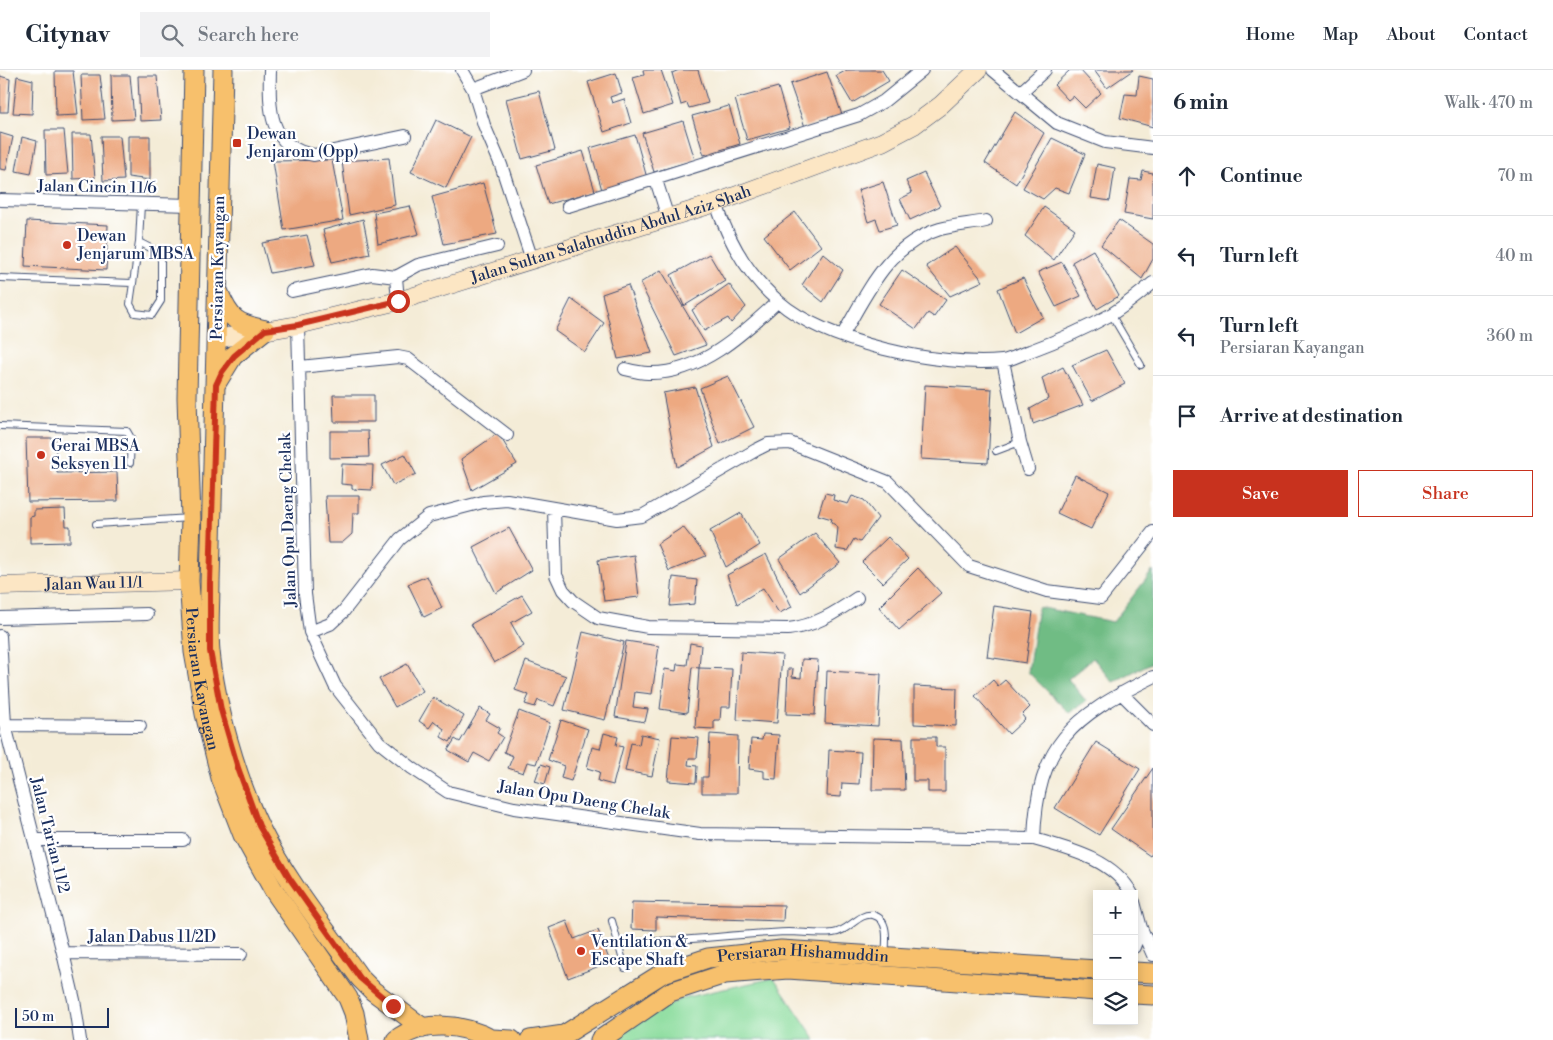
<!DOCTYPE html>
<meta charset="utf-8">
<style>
body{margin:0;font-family:"Libre Bodoni",serif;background:#f2f2f3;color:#1f2937}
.controls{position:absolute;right:15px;bottom:15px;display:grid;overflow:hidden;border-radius:0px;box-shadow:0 2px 12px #0003}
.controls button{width:45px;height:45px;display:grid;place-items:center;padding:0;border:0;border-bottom:1px solid #e0e1e3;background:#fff;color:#1f2937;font:25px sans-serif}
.scale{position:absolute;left:15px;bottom:12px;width:94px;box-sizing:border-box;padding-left:5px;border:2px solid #1b2f5e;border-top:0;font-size:14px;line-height:18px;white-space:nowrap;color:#1b2f5e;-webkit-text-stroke:4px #fff;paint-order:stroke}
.stop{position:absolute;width:15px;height:15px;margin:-11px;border:4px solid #c8321e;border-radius:50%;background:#fff}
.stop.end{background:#c8321e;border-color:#fff;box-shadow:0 1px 5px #0008}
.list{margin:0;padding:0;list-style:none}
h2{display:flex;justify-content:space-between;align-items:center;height:65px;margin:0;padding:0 20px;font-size:21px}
h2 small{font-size:16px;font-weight:400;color:#747a83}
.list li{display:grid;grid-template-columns:32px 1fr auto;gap:15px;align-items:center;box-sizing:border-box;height:80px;padding:0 20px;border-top:1px solid #e0e1e3}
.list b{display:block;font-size:19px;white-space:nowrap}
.list p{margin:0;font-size:16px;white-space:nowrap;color:#747a83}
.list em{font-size:16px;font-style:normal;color:#747a83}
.actions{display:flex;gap:10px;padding:15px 20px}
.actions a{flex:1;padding:11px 0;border:1px solid #c8321e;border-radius:0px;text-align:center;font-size:18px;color:#c8321e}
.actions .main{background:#c8321e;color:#fff}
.icon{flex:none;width:28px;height:28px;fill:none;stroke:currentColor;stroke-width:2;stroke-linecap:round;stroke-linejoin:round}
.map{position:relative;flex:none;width:1153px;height:970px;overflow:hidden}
header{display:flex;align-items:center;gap:30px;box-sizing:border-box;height:70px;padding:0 25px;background:#fff;border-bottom:1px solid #e0e1e3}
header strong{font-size:24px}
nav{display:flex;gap:28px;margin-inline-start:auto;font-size:18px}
.search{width:350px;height:45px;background:#f2f2f3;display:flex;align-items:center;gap:12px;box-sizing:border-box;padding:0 18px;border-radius:0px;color:#747a83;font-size:19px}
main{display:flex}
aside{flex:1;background:#fff}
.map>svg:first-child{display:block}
</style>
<header>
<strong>Citynav</strong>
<div class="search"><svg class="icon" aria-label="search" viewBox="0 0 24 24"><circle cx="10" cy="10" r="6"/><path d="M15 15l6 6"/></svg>Search here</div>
<nav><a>Home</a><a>Map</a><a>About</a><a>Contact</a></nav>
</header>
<main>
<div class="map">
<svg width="1153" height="970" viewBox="0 0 1153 970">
<rect width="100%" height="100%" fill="#fff"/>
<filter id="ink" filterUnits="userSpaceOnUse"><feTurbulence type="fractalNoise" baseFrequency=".02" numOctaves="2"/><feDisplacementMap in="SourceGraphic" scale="10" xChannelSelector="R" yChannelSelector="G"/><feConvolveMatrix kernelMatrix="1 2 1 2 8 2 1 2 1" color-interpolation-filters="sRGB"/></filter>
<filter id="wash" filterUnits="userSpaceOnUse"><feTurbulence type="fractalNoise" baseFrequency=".0096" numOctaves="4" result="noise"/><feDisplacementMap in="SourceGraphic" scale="20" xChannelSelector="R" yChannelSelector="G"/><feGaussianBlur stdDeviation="1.12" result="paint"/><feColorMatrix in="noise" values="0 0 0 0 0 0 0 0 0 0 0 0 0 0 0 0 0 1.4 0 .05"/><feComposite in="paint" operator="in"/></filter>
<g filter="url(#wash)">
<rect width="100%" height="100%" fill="#f4ecd7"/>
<path fill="#8adc9c" stroke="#52867d" d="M774,908L816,970H610L629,955L683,928Z"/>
<path fill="#6fbc84" stroke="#457671" d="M1153,500V592L1113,612L1093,588L1068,609L1086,631L1069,643L1028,602L1038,537L1113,552Z"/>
<g id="blocks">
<path fill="#eda981" d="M643,0H661L673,35L644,44L633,8L644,5Z
M679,0H698L708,33L689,38L687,33L681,35L672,3Z
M847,0H882L889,11L852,33L836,6Z
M1070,0H1080L1101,23L1085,38L1073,26L1068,30L1054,15Z
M1094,0H1133L1107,18Z
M55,1H73L78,45L56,46Z
M827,2L842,45L805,57L790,14Z
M616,3L622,23L610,27L612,33L624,29L631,53L604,62L588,12Z
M81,5H100L105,49L83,50Z
M111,5H130L134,49L112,50Z
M0,6L10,9L8,42H0Z
M17,6L33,10L32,44L13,43Z
M138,6H157L161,50L140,51Z
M1139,6L1153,9V57L1120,48L1125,24L1137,25Z
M778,17L790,58L747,70L735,29Z
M539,21L555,80L522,89L506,29Z
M729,36L740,74L704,85L692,46Z
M1015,42L1044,63L1016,114L985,93Z
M436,50L471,67L446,118L411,102Z
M683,51L695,90L654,102L642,63Z
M45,60H64L68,104L46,105Z
M0,63L13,67L6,100L0,99Z
M72,64H91L95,108L73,109Z
M635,65L647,108L602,120L590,78Z
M101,66H120L124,110L103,111Z
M128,66H150V110L128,107Z
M22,67L37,71L31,104L16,101Z
M1052,68L1085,84L1069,123L1055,118L1043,129L1023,118Z
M583,81L595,121L548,134L536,95Z
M389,88L395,135L349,145L342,91Z
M332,90L343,150L284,160L273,91Z
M1097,94L1115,98L1110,131L1091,128Z
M1143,101L1153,103V149L1124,144L1130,109L1141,110Z
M924,103L940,136L910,150L900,129L912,123L906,111Z
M883,112L897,155L880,160L876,149L868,152L858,120Z
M483,113L497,164L444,174L432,127Z
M410,136L419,164L378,174L374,143Z
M1044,137L1075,159L1054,190L1025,166Z
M795,142L821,176L790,200L764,166Z
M363,149L370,184L332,192L323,160Z
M1119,150L1153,174V189L1142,209L1101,175Z
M27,151L108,155L106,200L25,196Z
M307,165L315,195L270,203L262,173Z
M955,177L983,211L950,226L926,196Z
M1093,180L1119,226L1097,239L1072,192Z
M823,183L843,200L823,232L802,215Z
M709,184L725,211L684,236L671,205Z
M1062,192L1081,226L1056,237L1038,202Z
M661,200L706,275L676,286L640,213Z
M902,200L946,230L934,247L928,243L916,259L879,234Z
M1023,208L1043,247L1015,263L998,219Z
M729,214L746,237L731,253L728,248L704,261L692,240Z
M628,215L652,283L618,289L602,224Z
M571,229L604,253L585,282L555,261Z
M1106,280L1125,314L1092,331L1072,295Z
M1063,297L1083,335L1033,354L1030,339L1048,329L1042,308Z
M728,306L754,357L720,374L700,318Z
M925,315L992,319L988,393L921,389Z
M695,317L714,377L677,397L663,323Z
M333,325H374V352H334Z
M330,361H368L369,387L330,388Z
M498,363L517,394L472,420L461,389Z
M26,368H55L57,403L117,402L118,431L28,432Z
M405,384L416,404L393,415L382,395Z
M342,394L373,395L372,420L352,419V415L341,414Z
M1075,405L1109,422L1091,459L1057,443Z
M825,423L834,425L833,430L848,434L852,426L864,430L878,448L860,472L854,469L847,481L836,479L838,457L831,452L832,449L818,445Z
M325,426H359V443H353L352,464L342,473H328Z
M65,439L66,456H70V472L30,473V447L34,446V440Z
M741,443L760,475L726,497L710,461Z
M683,457L706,486L669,501L657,474Z
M509,458L532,500L496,523L473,477Z
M815,463L840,493L800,523L779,489Z
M888,467L908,489L883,513L862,492Z
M766,484L792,537L779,543L763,518L737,534L727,505Z
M634,485L639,527L604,531L598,490Z
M918,498L941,523L899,560L879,537Z
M427,506L442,538L424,547L408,514Z
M673,507L697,510L695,534L670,536Z
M522,525L532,541L511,553L524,576L494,593L471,554Z
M994,536L1033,542L1026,593L987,587Z
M583,562L624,572L605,650L564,640Z
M626,571L659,576L652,624L635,622L633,637L648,639L645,652L615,647Z
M690,573L701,575L699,598L732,599L730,637H721L720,650H714V659L695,658L699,598L692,597L687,643L660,639L665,599L676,601L677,594L687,595Z
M741,582L782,585L777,653L737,650Z
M802,589L818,590L815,645L786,644L788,599H793L792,607L801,608Z
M526,591L566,606L554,636L538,630L535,637L525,634L529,625L515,620Z
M407,594L423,621L395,637L379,609Z
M827,601L881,604L878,656L825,653Z
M993,610L998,616L1005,610L1030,637L1022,645L1025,649L1009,664L975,626Z
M914,616L957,618L956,656L914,654Z
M433,627L464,646L450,672L441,667L444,659L434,651L429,658L419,651Z
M480,638L490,644L486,650L500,658L497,663L503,667L489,691L474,683L469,692L448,680L455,669L460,672Z
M519,641L550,653L536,694L527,692L523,703L508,698L513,686L504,682Z
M561,650L588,659L571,711L561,708L564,696L548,690Z
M604,663L618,667L616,675L623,677L613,715L598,711L600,702L587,698L592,677L600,679Z
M641,664L660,668L652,706L625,701L631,673L639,675Z
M710,664L738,666L737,723H702V707H708Z
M763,664L779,665L776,709L764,708V701L749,699L751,669L762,670Z
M672,666L699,668L697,688H689L688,695L697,696L696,713L668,711Z
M913,667H936V677H945V722H928V711H913Z
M873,668L903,669L905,720H872Z
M1096,672L1140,699L1099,765L1055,738Z
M829,680L861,682L859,714L842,713L841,727L827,726Z
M541,694L550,697L545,714L535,711Z
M1153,698V782L1150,786L1111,759Z
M632,832L784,835L783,851L656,847V860L631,859Z
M567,851L574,869L598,860L610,892L568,908L549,858Z"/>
</g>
</g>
<g filter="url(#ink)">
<use href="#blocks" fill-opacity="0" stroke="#3c4b70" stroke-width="1"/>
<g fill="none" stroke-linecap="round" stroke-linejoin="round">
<g stroke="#3c4b70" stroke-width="8">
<path id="lane" d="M139,172L158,182L161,190V231L152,245L135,243L130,234L139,172L141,134
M0,208L132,213
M1111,244L1141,295
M0,356L127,361L131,368L130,393
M996,381L1020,372
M96,454L190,448
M612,851L625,898
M617,872C674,873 730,864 788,862C803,862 818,865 833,863C848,862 859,842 873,845C890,849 886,873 885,885"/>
</g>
<g stroke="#3c4b70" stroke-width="14">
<path id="street" d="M270,0C269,37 268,78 314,85L405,66
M462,0L473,19L484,55L501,95L532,190
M993,0L1057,53L1105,72L1153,78
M473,19L523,0
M1021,22L1045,0
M656,110L668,148
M0,130L192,135
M716,133C728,170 748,205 778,231C825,273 940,297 1002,291C1011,290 1021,284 1030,281C1057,271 1085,259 1110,245C1125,236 1139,224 1153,213
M568,136L859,45L884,31L922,0
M396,207L418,195L497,176
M292,221L372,204L396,207L398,231
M298,255L305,524L310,562L335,616L379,672L412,698L448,722L514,738L700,764L1034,769C1069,779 1113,789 1132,824
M842,266C868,222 887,175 940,159C955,155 971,154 986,151
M1003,291L1020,372L1028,399
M300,297L398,287L408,289L507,365
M625,299C633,301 641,303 648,303C699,305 744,263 778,231
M554,439L556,505L563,520L573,531L598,548L648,557L788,559C815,556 835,543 857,528
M0,548L147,544
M310,562L330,554L343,542L400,469L429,446L483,432L507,430L617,449L642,446L756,380L768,374L790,373L888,412L969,496L1047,521L1101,528L1153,462
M0,566L5,655L63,883L74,930L80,970
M1121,623L1153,655
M5,655L140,656
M1034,769C1037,674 1072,647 1153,607
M34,770H183
M1134,832L1141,858L1153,885
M1134,877L1141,858
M63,883L241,884"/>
</g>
<g stroke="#3c4b70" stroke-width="19">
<g id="secondary">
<path id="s1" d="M216,269L298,255L398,231L716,133L882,72L914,55L941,35L978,0"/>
<path id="s2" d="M0,516L189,511"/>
</g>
</g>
<g stroke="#3c4b70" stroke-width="21">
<g id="primary">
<path id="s3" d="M194,0L187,328L191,448L189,511L194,582L205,644L221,708L243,765L273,819L348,928L354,943L359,970"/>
<path d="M223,0L210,513C210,535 208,559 210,581C215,634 237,709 259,756C286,811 325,859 360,908L373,921L423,958"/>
<path d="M219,223C230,250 237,254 265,260"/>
<path d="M217,312L233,286L265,260"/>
<path d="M1134,902L1153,903"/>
<path d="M1134,924L1153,925"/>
<path d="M492,969L512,970"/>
<path d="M396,970C423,949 464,954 493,970"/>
<path id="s4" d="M530,970L564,965L663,903L708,888L781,880L1097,900"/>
<path d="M600,970L670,922L725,904L788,899L1097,921"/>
</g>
</g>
<use href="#lane" stroke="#fff" stroke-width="6"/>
<use href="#street" stroke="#fff" stroke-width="12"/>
<use href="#secondary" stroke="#fce6c4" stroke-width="18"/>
<use href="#primary" stroke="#f7c06c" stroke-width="19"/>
</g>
</g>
<g fill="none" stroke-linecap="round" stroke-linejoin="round" filter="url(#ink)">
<path stroke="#c8321e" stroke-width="6" d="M393,936L360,908L290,809L259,756L238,698L221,640L210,581V513L216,315L222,302L234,286L265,260L298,255L398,231"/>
</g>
<g fill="#c8321e" stroke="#fff" stroke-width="2">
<rect x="232" y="68" width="10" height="10" rx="2.5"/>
<circle cx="67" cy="175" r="5"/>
<circle cx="41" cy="385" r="5"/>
<circle cx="581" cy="881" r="5"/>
</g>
<g text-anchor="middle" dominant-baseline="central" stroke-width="4.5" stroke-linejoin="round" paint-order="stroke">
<g font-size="16" fill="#1b2f5e" stroke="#fff" text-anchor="start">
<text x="247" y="64">Dewan<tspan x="247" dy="18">Jenjarom (Opp)</tspan></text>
<text x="77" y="166">Dewan<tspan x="77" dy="18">Jenjarum MBSA</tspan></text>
<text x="51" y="376">Gerai MBSA<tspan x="51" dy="18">Seksyen 11</tspan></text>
<text x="591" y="872">Ventilation &amp;<tspan x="591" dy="18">Escape Shaft</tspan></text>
</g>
<g font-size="16" fill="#1b2f5e" stroke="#fff">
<text transform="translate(97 117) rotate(1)">Jalan Cincin 11/6</text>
<text stroke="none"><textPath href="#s1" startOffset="409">Jalan Sultan Salahuddin Abdul Aziz Shah</textPath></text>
<text transform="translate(218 198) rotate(-89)">Persiaran Kayangan</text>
<text transform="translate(288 450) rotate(-92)">Jalan Opu Daeng Chelak</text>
<text stroke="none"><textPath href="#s2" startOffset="94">Jalan Wau 11/1</textPath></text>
<text stroke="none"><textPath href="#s3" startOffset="610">Persiaran Kayangan</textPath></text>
<text transform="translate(584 730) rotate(9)">Jalan Opu Daeng Chelak</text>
<text transform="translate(50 765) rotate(76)">Jalan Tarian 11/2</text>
<text x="152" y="867">Jalan Dabus 11/2D</text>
<text stroke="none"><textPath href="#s4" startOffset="294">Persiaran Hishamuddin</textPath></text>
</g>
</g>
</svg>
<div class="controls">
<button>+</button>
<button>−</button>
<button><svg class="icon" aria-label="layers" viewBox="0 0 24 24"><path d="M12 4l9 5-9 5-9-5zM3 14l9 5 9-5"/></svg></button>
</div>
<div class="scale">50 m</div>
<div class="stop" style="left:398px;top:231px"></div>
<div class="stop end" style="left:393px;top:936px"></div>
</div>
<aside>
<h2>6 min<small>Walk · 470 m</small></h2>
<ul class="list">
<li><svg class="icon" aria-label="ahead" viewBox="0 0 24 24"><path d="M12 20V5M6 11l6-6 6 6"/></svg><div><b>Continue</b></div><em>70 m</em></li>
<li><svg class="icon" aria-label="left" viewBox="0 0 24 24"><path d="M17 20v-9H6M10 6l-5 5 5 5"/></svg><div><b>Turn left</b></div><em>40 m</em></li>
<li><svg class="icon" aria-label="left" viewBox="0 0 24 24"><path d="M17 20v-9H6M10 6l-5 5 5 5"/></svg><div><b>Turn left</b><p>Persiaran Kayangan</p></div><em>360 m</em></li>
<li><svg class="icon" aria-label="arrive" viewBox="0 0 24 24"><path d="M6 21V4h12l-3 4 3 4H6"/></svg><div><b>Arrive at destination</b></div></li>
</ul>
<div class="actions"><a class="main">Save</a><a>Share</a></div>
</aside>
</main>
